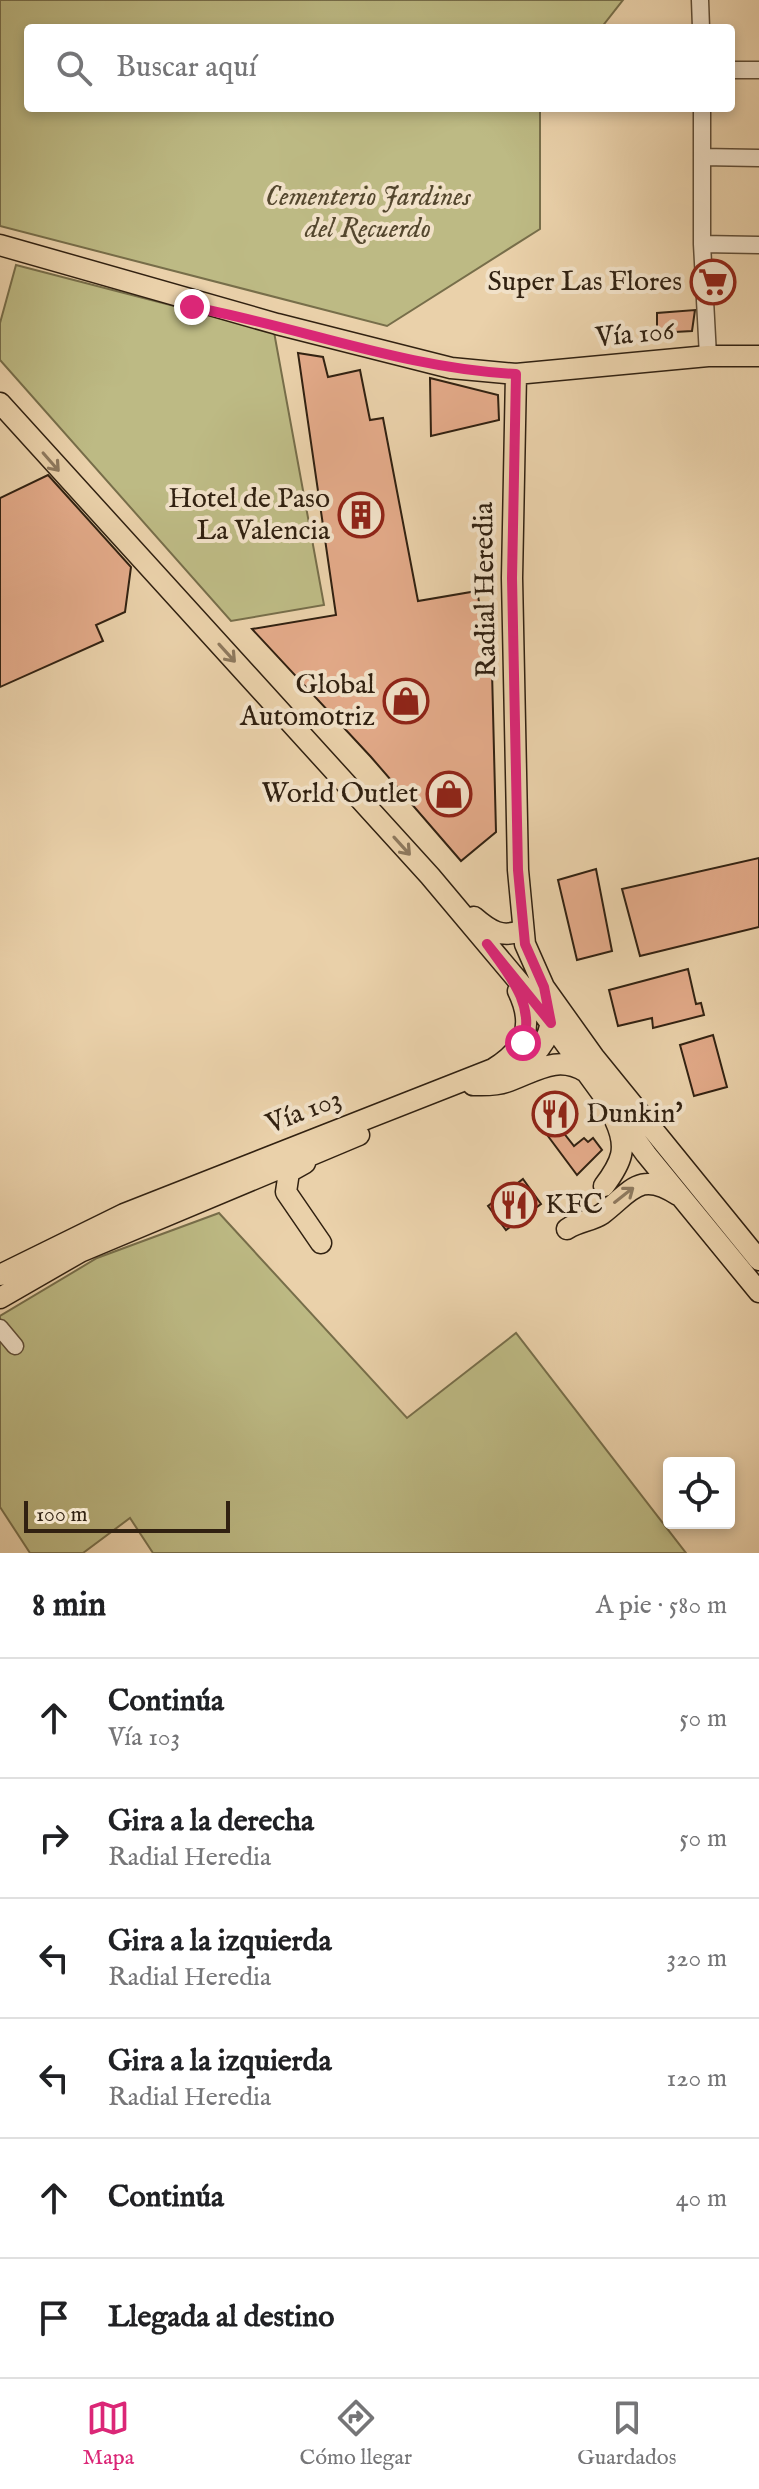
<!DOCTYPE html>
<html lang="es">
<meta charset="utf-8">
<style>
body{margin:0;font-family:"IM FELL English",serif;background:#f6f6f6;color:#202124}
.controls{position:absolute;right:24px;bottom:24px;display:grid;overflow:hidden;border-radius:8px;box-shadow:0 4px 12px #0003}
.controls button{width:72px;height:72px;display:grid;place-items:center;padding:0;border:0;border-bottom:2px solid #e0e0e0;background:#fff;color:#202124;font:40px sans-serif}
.scale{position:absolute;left:24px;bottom:20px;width:206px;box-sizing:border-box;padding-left:8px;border:4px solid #312111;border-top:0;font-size:22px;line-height:28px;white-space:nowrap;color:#312111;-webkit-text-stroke:6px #f1e1c8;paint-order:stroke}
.stop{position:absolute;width:24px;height:24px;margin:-18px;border:6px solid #db2777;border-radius:50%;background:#fff}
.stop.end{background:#db2777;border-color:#fff;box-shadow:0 2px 8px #0008}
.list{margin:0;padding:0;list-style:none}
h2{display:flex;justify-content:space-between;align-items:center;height:104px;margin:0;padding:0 32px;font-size:34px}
h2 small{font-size:26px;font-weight:400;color:#757577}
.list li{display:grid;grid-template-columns:52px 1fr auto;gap:24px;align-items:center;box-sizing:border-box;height:120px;padding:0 32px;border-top:2px solid #e0e0e0}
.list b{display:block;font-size:30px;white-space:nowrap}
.list p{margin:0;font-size:26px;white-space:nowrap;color:#757577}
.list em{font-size:26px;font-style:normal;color:#757577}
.icon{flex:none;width:44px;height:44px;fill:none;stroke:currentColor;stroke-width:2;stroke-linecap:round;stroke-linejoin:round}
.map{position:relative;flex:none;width:759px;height:1553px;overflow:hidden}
.search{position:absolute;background:#fff;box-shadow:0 4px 12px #0003;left:24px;right:24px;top:24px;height:88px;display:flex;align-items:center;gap:20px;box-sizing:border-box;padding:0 28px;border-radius:8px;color:#757577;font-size:30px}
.sheet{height:824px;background:#fff}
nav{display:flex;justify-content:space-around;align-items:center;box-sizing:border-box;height:112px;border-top:2px solid #e0e0e0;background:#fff;font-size:22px;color:#757577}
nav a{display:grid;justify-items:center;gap:4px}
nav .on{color:#db2777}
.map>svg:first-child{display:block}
</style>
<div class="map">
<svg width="759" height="1553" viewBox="0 0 759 1553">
<rect width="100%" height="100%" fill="#ead1aa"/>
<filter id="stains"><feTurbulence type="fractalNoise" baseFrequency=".0025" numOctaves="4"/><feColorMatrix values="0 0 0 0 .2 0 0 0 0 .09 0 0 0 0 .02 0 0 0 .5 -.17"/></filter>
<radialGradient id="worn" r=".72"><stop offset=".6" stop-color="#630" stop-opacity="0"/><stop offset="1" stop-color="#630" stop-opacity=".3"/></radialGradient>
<path fill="#bdba84" stroke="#776e4a" stroke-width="2" d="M0,0H623L601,28H28V108H540V229L387,326L0,226Z
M16,265L274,332L324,605L231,621L0,360V323Z
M219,1213L407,1418L516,1333L686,1553H153L130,1518L83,1553H30L0,1507V1316L97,1258Z"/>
<path fill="#e3aa89" stroke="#312111" stroke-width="2" d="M695,310L692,331L657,333V313Z
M298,353L323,357L328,377L360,370L370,420L383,418L418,601L477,591L492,671L496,832L461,861L371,757L252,629L336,615Z
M430,378L498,395L499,420L431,436Z
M48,475L131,567L125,612L96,625L103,641L0,687V498Z
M759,858V927L640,956L622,889Z
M596,869L612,951L577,960L558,880Z
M688,969L696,1004L701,1003L704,1015L653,1028L652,1018L618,1026L609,990Z
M713,1035L727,1087L694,1096L680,1045Z
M562,1093L577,1113L559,1127L574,1146L584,1138L588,1142L593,1138L602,1150L577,1175L533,1116Z
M523,1179L541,1204L506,1230L488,1206Z"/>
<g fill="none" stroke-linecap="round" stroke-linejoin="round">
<g stroke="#5f4d37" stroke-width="19">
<path id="minor" d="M700,0L701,28
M731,70H759
M702,108V244L708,356
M702,157L759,158
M702,244L759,245
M0,1328L15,1346"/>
</g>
<g stroke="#312111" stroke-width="23">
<path id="major" d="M0,245L277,324L451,368L516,374L708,356H759
M516,374L512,578L518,870L525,944L544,987L594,1057L759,1260
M0,403L430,876L530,995L646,1154L759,1292
M474,917C489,930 503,940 523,929
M510,1071C532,1061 553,1040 551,1013
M473,1085C484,1085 495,1086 506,1082C535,1072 557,1054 586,1072
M305,1163L289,1172L286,1192L321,1243
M604,1186C622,1162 628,1148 615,1120
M567,1229C578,1221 592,1221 602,1214C631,1192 639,1170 678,1195
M0,1275L124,1214L493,1069C525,1050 535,1026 518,991
M0,1298L80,1252L359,1135"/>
</g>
<use href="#minor" stroke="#f1e1c8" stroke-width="16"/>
<use href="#major" stroke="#ead1aa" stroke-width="20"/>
</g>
<defs><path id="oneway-shaft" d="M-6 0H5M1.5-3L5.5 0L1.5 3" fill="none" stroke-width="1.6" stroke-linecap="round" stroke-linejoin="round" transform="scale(2)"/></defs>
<g stroke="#8e795e">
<use href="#oneway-shaft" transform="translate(51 462) rotate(49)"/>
<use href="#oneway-shaft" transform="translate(227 653) rotate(48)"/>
<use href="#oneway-shaft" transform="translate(402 846) rotate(48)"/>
<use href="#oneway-shaft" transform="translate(624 1195) rotate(-38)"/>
</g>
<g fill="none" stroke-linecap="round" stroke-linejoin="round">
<path stroke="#db2777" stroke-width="10" d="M192,307C300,327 406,369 516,374L512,578L518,870L525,944L544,987L551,1023L487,944C508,974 536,1004 523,1043"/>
</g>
<defs>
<g id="supermarket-ring" transform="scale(2.3)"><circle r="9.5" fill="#f1e1c8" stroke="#8f2418" stroke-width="1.5"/><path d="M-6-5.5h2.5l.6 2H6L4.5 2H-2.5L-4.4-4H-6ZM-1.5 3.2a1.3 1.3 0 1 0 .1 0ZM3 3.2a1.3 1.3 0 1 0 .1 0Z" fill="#8f2418"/></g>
<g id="building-ring" transform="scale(2.3)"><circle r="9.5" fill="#f1e1c8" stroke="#8f2418" stroke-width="1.5"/><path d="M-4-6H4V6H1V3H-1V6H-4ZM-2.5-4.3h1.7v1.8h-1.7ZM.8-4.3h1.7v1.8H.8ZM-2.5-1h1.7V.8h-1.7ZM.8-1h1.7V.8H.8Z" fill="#8f2418"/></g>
<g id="shop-ring" transform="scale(2.3)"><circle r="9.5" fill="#f1e1c8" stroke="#8f2418" stroke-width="1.5"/><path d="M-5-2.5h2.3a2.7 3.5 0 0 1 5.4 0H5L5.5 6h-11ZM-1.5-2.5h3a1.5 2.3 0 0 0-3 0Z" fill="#8f2418"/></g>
<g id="restaurant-ring" transform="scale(2.3)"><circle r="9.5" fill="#f1e1c8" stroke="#8f2418" stroke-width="1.5"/><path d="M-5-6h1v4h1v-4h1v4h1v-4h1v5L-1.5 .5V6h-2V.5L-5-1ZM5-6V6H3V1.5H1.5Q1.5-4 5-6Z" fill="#8f2418"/></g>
</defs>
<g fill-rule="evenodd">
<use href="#supermarket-ring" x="713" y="282"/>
<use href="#building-ring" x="361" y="515"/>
<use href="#shop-ring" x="406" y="701"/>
<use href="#shop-ring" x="449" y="794"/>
<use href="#restaurant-ring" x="555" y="1114"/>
<use href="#restaurant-ring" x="514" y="1205"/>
</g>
<g text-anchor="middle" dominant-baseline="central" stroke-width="8" stroke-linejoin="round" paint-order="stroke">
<g font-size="28" font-style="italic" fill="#54472e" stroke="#f1e1c8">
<text x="368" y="197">Cementerio Jardines<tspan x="368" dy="32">del Recuerdo</tspan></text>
</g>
<g font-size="28" fill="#312111" stroke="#f1e1c8" text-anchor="end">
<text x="682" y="282">Super Las Flores</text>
<text x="330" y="499">Hotel de Paso<tspan x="330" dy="32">La Valencia</tspan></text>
<text x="375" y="685">Global<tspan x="375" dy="32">Automotriz</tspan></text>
<text x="418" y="794">World Outlet</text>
<text x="586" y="1114" text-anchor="start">Dunkin'</text>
<text x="545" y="1205" text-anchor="start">KFC</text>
</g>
<g font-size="28" fill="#312111" stroke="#f1e1c8">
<text transform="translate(635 335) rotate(-5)">Vía 106</text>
<text transform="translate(486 590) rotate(-91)">Radial Heredia</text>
<text transform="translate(304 1112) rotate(-21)">Vía 103</text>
</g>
</g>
<rect width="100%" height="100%" filter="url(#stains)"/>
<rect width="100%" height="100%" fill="url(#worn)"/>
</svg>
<div class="controls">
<button><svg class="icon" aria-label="locate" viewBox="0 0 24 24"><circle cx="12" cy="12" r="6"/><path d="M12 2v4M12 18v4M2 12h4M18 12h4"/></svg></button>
</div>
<div class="scale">100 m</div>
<div class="stop" style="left:523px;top:1043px"></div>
<div class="stop end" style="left:192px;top:307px"></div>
<div class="search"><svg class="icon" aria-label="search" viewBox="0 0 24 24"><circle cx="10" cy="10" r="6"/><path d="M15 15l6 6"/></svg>Buscar aquí</div>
</div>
<section class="sheet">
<h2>8 min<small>A pie · 580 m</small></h2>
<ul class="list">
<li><svg class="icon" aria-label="ahead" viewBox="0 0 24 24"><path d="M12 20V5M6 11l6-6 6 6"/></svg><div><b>Continúa</b><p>Vía 103</p></div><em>50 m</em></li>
<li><svg class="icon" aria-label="right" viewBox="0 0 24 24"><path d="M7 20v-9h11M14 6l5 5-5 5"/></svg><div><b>Gira a la derecha</b><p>Radial Heredia</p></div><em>50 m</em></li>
<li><svg class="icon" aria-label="left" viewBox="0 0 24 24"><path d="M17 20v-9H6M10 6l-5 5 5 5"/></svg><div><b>Gira a la izquierda</b><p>Radial Heredia</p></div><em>320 m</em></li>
<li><svg class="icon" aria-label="left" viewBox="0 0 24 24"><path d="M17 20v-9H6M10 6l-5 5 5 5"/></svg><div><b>Gira a la izquierda</b><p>Radial Heredia</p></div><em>120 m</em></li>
<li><svg class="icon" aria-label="ahead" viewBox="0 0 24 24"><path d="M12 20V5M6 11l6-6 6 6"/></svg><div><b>Continúa</b></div><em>40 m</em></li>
<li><svg class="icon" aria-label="arrive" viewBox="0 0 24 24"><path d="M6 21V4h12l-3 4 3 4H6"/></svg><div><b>Llegada al destino</b></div></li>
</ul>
</section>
<nav>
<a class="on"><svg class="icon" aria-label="map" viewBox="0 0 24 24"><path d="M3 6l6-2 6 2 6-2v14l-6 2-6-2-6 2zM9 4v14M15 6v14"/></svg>Mapa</a>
<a><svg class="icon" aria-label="directions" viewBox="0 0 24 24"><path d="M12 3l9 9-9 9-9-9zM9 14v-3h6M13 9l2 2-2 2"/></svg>Cómo llegar</a>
<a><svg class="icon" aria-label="saved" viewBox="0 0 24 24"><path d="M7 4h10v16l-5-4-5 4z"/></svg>Guardados</a>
</nav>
